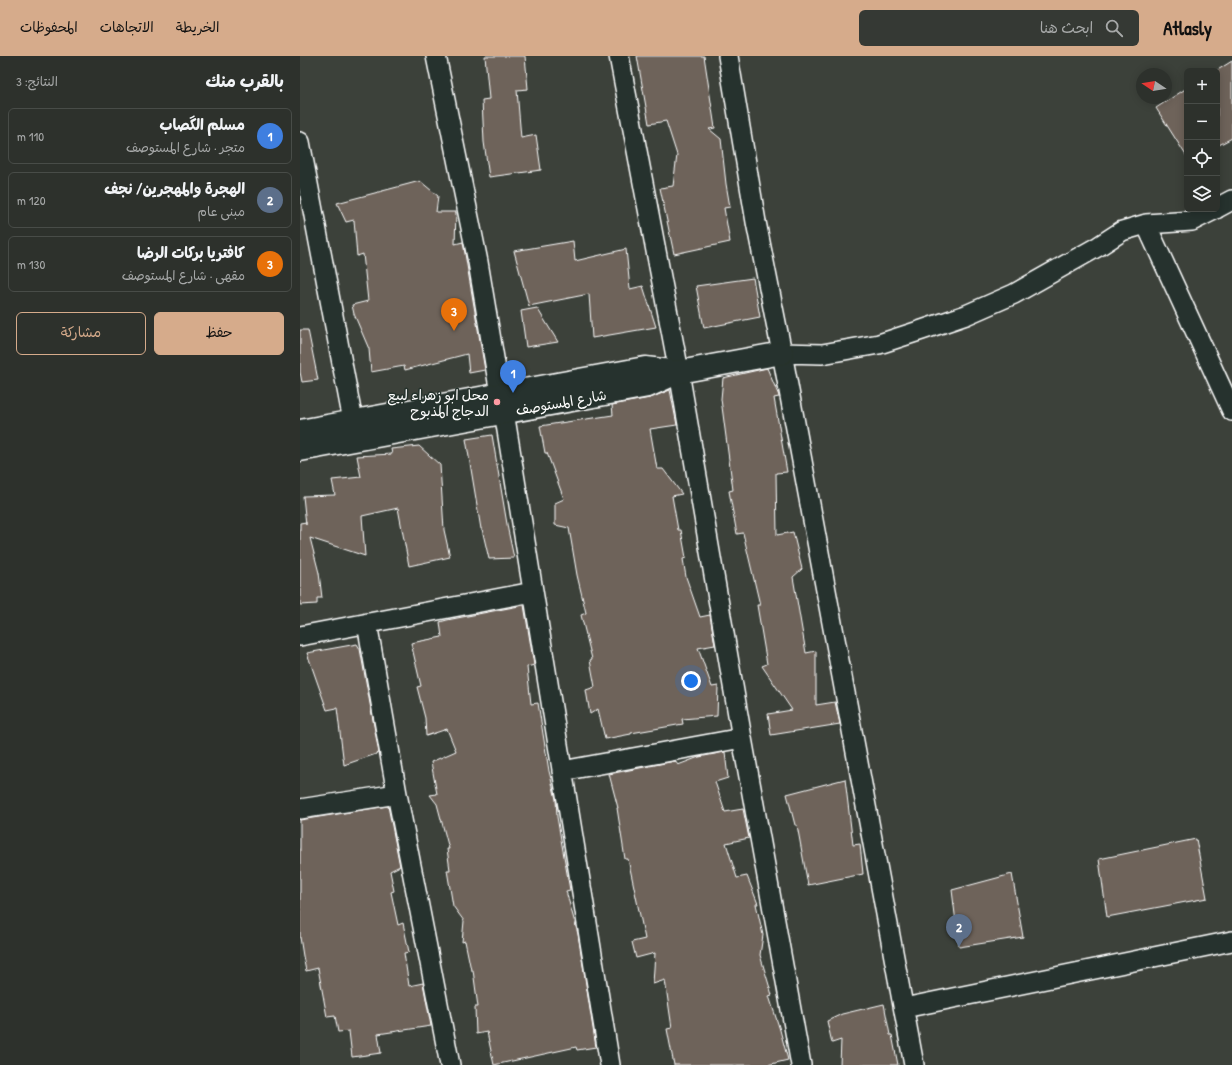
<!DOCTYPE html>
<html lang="ar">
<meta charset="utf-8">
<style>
body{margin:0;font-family:"Patrick Hand","Playpen Sans Arabic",sans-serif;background:#353934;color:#f1f3f6;direction:rtl}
.controls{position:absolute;right:12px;top:12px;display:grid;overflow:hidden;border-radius:6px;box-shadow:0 2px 10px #0003}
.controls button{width:36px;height:36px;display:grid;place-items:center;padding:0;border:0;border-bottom:1px solid #484c48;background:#2d312c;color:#f1f3f6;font:20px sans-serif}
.compass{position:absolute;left:836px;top:12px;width:36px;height:36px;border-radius:50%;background:#2d312c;box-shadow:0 2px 10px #0003;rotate:282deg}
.you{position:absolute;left:391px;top:625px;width:14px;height:14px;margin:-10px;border:3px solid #fff;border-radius:50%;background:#1a73e8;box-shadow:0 0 0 6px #1a73e833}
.badge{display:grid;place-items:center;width:26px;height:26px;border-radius:50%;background:#d6ab8b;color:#fff;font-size:13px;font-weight:700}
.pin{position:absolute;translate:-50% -33px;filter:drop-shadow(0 1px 2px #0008)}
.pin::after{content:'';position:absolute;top:21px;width:14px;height:12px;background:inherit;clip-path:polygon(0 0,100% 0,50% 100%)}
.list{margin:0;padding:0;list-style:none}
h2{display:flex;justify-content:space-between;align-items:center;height:52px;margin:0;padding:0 16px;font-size:17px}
h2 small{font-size:13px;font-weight:400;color:#a7a9a9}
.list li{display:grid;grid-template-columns:26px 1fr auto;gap:12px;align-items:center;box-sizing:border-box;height:56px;margin:0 8px 8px;padding:0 8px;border:1px solid #484c48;border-radius:6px}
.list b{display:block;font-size:15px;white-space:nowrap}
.list p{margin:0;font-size:13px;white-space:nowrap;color:#a7a9a9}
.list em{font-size:13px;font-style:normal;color:#a7a9a9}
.actions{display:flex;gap:8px;padding:12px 16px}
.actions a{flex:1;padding:9px 0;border:1px solid #d6ab8b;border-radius:6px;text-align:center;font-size:14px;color:#d6ab8b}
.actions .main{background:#d6ab8b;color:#111}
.icon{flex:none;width:22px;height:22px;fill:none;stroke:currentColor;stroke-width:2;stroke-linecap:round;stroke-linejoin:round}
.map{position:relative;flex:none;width:932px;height:1009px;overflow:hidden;direction:ltr}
header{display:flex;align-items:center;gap:24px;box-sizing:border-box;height:56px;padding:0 20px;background:#d6ab8b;color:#111}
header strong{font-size:19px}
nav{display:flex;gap:22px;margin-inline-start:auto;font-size:14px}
.search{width:280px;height:36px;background:#353934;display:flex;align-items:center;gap:10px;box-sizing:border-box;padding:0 14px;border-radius:6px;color:#a7a9a9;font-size:15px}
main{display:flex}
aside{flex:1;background:#2d312c}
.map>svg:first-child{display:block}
</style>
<header>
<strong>Atlasly</strong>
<div class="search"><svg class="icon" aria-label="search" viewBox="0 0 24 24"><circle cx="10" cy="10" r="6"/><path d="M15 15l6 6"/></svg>ابحث هنا</div>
<nav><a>الخريطة</a><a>الاتجاهات</a><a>المحفوظات</a></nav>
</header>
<main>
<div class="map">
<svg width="932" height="1009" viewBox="0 0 932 1009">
<rect width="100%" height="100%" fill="#3c413a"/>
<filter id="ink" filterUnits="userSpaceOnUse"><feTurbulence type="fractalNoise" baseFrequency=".025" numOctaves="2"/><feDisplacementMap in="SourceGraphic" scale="8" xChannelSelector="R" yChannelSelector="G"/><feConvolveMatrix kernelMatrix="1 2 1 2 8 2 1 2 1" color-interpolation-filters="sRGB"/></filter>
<g filter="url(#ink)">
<path fill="#6e635a" stroke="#fff" d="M185,0H225L228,33L217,34L221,82L236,79L241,114L189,121L184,86L182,44L189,43Z
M337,0H404L415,72L409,73L421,83L426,128L430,151L424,152L430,186L374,198L360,132L373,130L377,99L366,65L349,68Z
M932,5V82L917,90V15H916Z
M887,32V101L856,52Z
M120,125L138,140L136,156H156L155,188L163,186L185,314L169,317L167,298L105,314L104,310L71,316L69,293L54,258L52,249L68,245L63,198L57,200L54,164L46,166L37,147Z
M273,185L275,205L326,193L330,233L343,230L356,271L292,282L289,238L229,250L214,195Z
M453,222L460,261L404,272L396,230Z
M237,252L258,286L226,291L221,255Z
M0,274H8L18,324L2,326L0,316Z
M467,312L479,340V341L474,342L487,416L476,417L477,479L493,476L502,513L493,521L506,597L516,595V649L535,646L540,668L471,679L468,658L492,654L462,610L467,608L457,549H460L443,477L437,478L429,435L433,434L421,343L423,322Z
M370,334L377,369L350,373L357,413H363L382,438L372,440L378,474H381L386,502L383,503L386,521L400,561L410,559L415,589L398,592L412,631L418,630L417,660L382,663L383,668L331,677V678L305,683L298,653L290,658L286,634L295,631L290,604L292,603L281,559L286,557L277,519L269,472L255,469V447L264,443L247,397H245L240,370L313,359L312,349L350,342Z
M192,379L208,474L214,502L189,503L182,473H181L166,383Z
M119,390L140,409L144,474L150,501L109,510L98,452L62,460L65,500L10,482L19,517L22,542H17V548L0,549V467L6,466V469L3,440L35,439L32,424L61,421L57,400L92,398L91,393Z
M224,549L234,609L227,611L231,648L238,647L249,715L256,743L257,761L270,834L266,835L278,878L296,991L277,994L276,991L194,1009L187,976L176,978L175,951H178L173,914H171L165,885L162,886L164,865L153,850L147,814H150L147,793H149L137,748L130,739L137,738L131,706L156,695L147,673L126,680L125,662L117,631L121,630L111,587L142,581L140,566L147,564Z
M57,588L60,593L79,697L44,709L37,652L27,654L7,597Z
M425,696L428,722L415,726L425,756L443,753L449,782L426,787L437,822L447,820L458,848H456L463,879L460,899L472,939L469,940L480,974L488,1004L467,1009H374L367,973L372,972L365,924L353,928L355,897L336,902L332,886L345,883L328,803H325L317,752H318L309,718L375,705L378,709L399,701Z
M545,723L553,789L560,788L563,818L508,829L497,769H495L487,738Z
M88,750L100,810L90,815L94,835L91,836L98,869L103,867L109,896L104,897L109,930L123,927L131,970L78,978L81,997L52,1001L49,975L38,976L35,960L27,961L18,912L6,915L3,900L0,881V764Z
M896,783L907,842L807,861L799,803Z
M712,818L723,881L659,891L652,834Z
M584,948L590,979H592L598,1009H540L541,984L532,987L527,965L542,958Z"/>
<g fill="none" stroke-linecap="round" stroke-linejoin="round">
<g stroke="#fff" stroke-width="22">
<path id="minor" d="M136,0L178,206L200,338
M319,0L379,316L442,682L501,1009
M428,0L456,166L482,297L614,1009
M0,86L53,365
M917,152L932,144
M846,168L932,355
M482,297L522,298L579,288L622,274L666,259L714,238L799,190L822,175L846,168L892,165L916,153
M204,356L310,1009
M67,567L97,738L150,1009
M0,580L233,536
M262,715L442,682
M0,753L97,738
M604,952L932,885"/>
</g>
<g stroke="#fff" stroke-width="25">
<path id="tertiary" d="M0,375L345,312L379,316
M0,394L348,330L379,316L482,297"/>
</g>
<use href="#minor" stroke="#26332d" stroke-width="19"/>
<use href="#tertiary" stroke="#26332d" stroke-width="22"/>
</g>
</g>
<circle fill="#ff9aa2" stroke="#26332d" stroke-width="1.5" cx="197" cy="346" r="4"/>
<g text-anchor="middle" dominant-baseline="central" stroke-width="3" stroke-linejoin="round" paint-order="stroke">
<g font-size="14" fill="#fff" stroke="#26332d" text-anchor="end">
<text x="189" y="338">محل ابو زهراء لبيع<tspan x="189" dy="16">الدجاج المذبوح</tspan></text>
</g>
<g font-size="14" fill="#fff" stroke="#26332d">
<text transform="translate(261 346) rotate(-10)">شارع المستوصف</text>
</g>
</g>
</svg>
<div class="controls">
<button>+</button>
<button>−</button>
<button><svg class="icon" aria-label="locate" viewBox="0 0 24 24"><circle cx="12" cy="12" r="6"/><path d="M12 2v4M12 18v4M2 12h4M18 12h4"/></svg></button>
<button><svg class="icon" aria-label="layers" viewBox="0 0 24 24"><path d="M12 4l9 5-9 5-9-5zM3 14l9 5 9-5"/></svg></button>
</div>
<svg class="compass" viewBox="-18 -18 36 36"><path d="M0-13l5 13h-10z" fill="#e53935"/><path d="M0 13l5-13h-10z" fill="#a7a9a9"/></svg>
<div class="you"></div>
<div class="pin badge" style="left:213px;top:337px;background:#3f7fe0">1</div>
<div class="pin badge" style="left:659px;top:891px;background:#5c6f8a">2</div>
<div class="pin badge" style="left:154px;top:275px;background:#e8710a">3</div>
</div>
<aside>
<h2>بالقرب منك<small>النتائج: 3</small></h2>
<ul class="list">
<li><span class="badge" style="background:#3f7fe0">1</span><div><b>مسلم الگصاب</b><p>متجر · شارع المستوصف</p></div><em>110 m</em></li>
<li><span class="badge" style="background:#5c6f8a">2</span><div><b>الهجرة والمهجرين/ نجف</b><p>مبنى عام</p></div><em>120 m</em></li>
<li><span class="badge" style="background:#e8710a">3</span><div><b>كافتريا بركات الرضا</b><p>مقهى · شارع المستوصف</p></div><em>130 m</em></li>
</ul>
<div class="actions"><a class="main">حفظ</a><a>مشاركة</a></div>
</aside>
</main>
